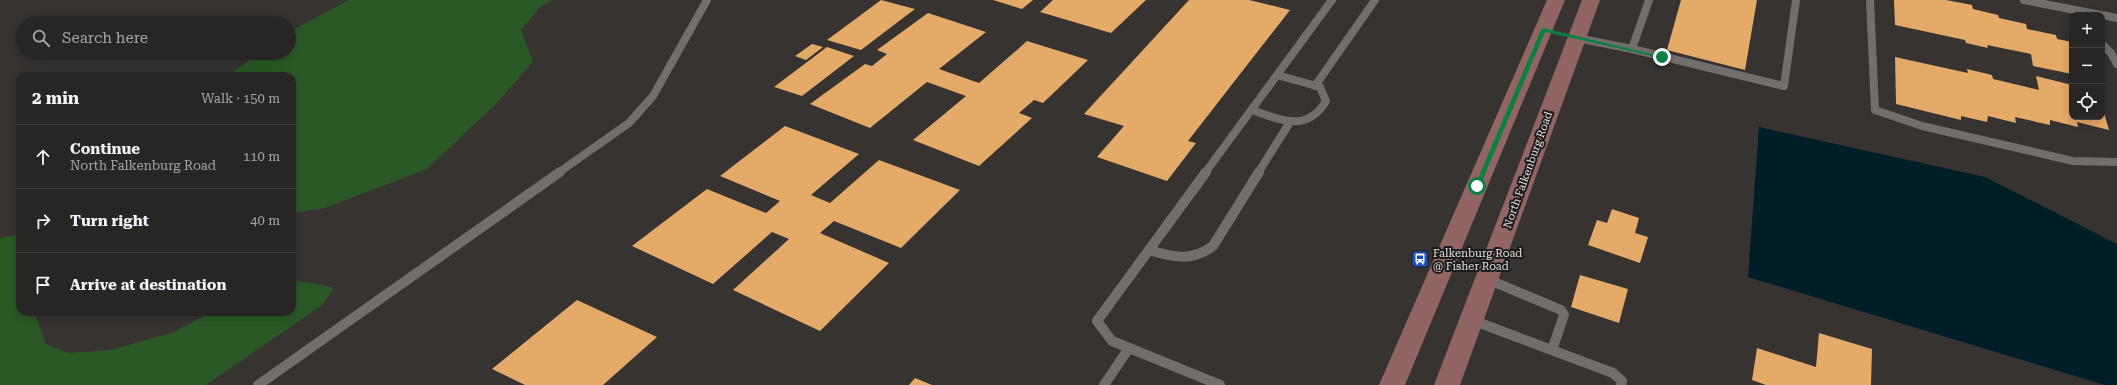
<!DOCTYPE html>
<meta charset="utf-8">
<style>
body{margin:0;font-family:"Roboto Serif",serif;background:#302e2d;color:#f1f3f6}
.controls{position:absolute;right:12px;top:12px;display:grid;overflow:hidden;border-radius:8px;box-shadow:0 2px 10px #0003}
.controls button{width:36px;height:36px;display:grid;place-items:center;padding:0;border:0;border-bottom:1px solid #444342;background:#282625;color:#f1f3f6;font:20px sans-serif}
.stop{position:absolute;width:12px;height:12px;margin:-9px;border:3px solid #0b8043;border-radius:50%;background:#fff}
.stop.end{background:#0b8043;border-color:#fff;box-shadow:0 1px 4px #0008}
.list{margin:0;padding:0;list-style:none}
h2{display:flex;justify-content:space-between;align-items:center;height:52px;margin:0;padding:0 16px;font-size:17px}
h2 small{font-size:13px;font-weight:400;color:#a5a5a7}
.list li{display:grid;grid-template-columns:26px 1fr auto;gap:12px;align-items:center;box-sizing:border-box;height:64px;padding:0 16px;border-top:1px solid #444342}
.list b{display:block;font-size:15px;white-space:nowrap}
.list p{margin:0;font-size:13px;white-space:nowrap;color:#a5a5a7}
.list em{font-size:13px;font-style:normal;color:#a5a5a7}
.icon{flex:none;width:22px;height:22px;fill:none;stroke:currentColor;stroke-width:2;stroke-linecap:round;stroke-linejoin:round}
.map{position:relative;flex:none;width:2117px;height:385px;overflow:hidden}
.search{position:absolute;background:#282625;box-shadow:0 2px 10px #0003;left:16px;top:16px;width:280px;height:44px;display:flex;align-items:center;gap:10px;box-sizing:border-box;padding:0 14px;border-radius:22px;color:#a5a5a7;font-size:15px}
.panel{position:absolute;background:#282625;box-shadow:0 2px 10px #0003;left:16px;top:72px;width:280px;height:244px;border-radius:12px}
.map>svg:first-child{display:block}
</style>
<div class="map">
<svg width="2117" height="385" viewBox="0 0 2117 385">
<rect width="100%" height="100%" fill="#363331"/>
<path fill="#2a5926" d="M349,0H552L540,7L521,30L533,62L495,105L427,169L325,208L292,213V76H228L259,53H289V32Z
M20,234V312H34L46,344L68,353L111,350L174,332L211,312H292V280L318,284L334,288L322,305L206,385H0V238Z"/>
<path fill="#001e27" d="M1759,127L1985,177L2117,244V385H2105L1748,277Z"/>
<path fill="#e4aa68" d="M881,0L915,9L861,50L827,40Z
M993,0H1033L1022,9Z
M1053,0H1146L1111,33L1040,12Z
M1189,0H1249L1290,10L1188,141L1196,143L1167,181L1097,157L1124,126L1084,114Z
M1681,0H1757L1745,70L1667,50Z
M1894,0H1946L1972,5L1973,9L1998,15L1999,18L2026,24L2027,29L2056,35L2057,39L2072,42V74L2033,66L2031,54L1987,45L1988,48L1966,43L1965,40L1895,25Z
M928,13L986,32L939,69L979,83L1027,41L1088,60L1043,103L1034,100L1019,113L1032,118L979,166L913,140L966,96L927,82L870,128L810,104L865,64L872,66L887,54L877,50Z
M812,44L823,47L806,60L795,56Z
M827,47L854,56L802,96L774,87Z
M1895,57L1968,73L1967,69L1992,75L1993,79L2039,90L2036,76L2072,85V117H2102V106L2109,130L2077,122L2078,127L2050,120V125L2015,117L2016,123L1988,116L1987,122L1961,116V120L1896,104Z
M785,126L859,154L811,195L830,203L879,160L960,190L901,248L834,221L820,233L889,263L820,331L733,290L789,239L772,232L713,284L632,246L707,189L766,213L780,201L720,176Z
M1612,209L1639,218L1635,233L1648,237L1640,263L1588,245L1597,220L1607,223Z
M1580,275L1628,289L1619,323L1571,307Z
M577,300L657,337L603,385H525L492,369Z
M1819,333L1872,349L1871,385H1766L1752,380L1757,348L1816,367Z
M915,378L932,385H909Z"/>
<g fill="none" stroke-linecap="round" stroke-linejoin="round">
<path stroke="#716e6b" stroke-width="8" d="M1870,0L1875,110L1922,126L2073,161L2117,162
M2024,0L2101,15
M2102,15L2117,18
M1577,38L1632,49L1649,0
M2102,44L2111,53L2117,64
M1632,49L1784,86L1796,0
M1315,86L1375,0
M1252,110C1281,120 1307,133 1326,101L1320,87L1277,75
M558,173L629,123L653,96L707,0
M1205,173L1332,0
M1258,173L1290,122"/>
<path stroke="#716e6b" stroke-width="10" d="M1206,172L1097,321L1112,341L1220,385
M1149,250C1172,257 1192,262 1213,246L1259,172
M1487,279L1561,310L1564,315L1552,350
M1472,320L1613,373L1622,381L1621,385
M258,385L560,172
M1104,385L1129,348"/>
<path fill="#916564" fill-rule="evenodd" d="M1547,0H1565L1405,385H1379Z
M1582,0H1600L1460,385H1434Z"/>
</g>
<path fill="#0b8043" d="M1543,28L1664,57L1662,58L1545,32L1480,186L1474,188L1541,30Z"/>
<defs>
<g id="bus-square" transform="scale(0.9)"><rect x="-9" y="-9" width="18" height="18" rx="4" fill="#1a4fb4" stroke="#1c1b1a"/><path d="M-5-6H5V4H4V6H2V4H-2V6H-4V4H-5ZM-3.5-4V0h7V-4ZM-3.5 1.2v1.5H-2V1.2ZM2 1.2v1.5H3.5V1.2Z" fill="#fff"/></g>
</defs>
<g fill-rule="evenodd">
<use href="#bus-square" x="1420" y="259"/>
</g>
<g text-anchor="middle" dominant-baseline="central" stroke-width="4" stroke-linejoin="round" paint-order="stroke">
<g font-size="11" fill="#e2e1df" stroke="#1c1b1a">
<text transform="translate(1528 170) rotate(-70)">North Falkenburg Road</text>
</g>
<g font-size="11" fill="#e2e1df" stroke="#1c1b1a" text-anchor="start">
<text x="1433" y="253">Falkenburg Road<tspan x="1433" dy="13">@ Fisher Road</tspan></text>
</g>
</g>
</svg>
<div class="controls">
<button>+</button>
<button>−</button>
<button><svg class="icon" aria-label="locate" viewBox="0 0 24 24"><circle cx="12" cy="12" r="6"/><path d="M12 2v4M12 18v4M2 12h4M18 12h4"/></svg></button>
</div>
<div class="stop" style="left:1477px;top:186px"></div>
<div class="stop end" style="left:1662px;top:57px"></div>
<div class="search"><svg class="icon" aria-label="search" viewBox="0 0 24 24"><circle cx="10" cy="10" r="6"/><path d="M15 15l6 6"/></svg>Search here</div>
<section class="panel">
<h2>2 min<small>Walk · 150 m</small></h2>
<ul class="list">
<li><svg class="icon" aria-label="ahead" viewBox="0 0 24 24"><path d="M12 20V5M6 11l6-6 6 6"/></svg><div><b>Continue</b><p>North Falkenburg Road</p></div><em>110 m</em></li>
<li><svg class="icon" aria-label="right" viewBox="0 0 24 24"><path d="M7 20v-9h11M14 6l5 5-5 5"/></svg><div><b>Turn right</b></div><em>40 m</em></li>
<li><svg class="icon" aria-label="arrive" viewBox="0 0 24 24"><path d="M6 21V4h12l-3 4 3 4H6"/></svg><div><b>Arrive at destination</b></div></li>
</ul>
</section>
</div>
